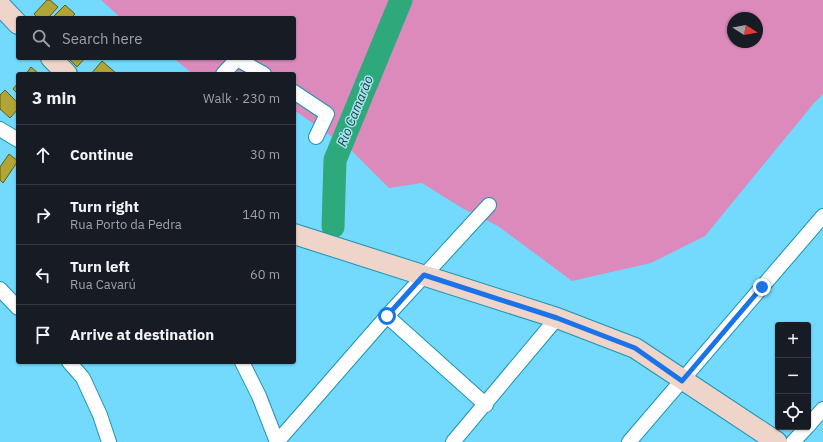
<!DOCTYPE html>
<meta charset="utf-8">
<style>
body{margin:0;font-family:"IBM Plex Sans",sans-serif;background:#20242c;color:#f1f3f6}
.controls{position:absolute;right:12px;bottom:12px;display:grid;overflow:hidden;border-radius:4px;box-shadow:0 1px 3px #0004}
.controls button{width:36px;height:36px;display:grid;place-items:center;padding:0;border:0;border-bottom:1px solid #363941;background:#171b24;color:#f1f3f6;font:20px sans-serif}
.compass{position:absolute;left:727px;top:12px;width:36px;height:36px;border-radius:50%;background:#171b24;box-shadow:0 1px 3px #0004;rotate:101deg}
.stop{position:absolute;width:12px;height:12px;margin:-9px;border:3px solid #1a73e8;border-radius:50%;background:#fff}
.stop.end{background:#1a73e8;border-color:#fff;box-shadow:0 1px 4px #0008}
.list{margin:0;padding:0;list-style:none}
h2{display:flex;justify-content:space-between;align-items:center;height:52px;margin:0;padding:0 16px;font-size:17px}
h2 small{font-size:13px;font-weight:400;color:#9ea1a6}
.list li{display:grid;grid-template-columns:26px 1fr auto;gap:12px;align-items:center;box-sizing:border-box;height:60px;padding:0 16px;border-top:1px solid #363941}
.list b{display:block;font-size:15px;white-space:nowrap}
.list p{margin:0;font-size:13px;white-space:nowrap;color:#9ea1a6}
.list em{font-size:13px;font-style:normal;color:#9ea1a6}
.icon{flex:none;width:22px;height:22px;fill:none;stroke:currentColor;stroke-width:2;stroke-linecap:round;stroke-linejoin:round}
.map{position:relative;flex:none;width:823px;height:442px;overflow:hidden}
.search{position:absolute;background:#171b24;box-shadow:0 1px 3px #0004;left:16px;top:16px;width:280px;height:44px;display:flex;align-items:center;gap:10px;box-sizing:border-box;padding:0 14px;border-radius:4px;color:#9ea1a6;font-size:15px}
.panel{position:absolute;background:#171b24;box-shadow:0 1px 3px #0004;left:16px;top:72px;width:280px;height:292px;border-radius:4px}
.map>svg:first-child{display:block}
</style>
<div class="map">
<svg width="823" height="442" viewBox="0 0 823 442">
<rect width="100%" height="100%" fill="#73dafe"/>
<path fill="#db8abb" fill-rule="evenodd" d="M101,0H823V94L814,103L705,236L651,263L572,281L498,226L462,208L422,183L389,188L352,151L294,110V74H241L228,65L216,74H193L173,58H294V18H121ZM733,18H757V42H733Z"/>
<g fill="none" stroke-linecap="round" stroke-linejoin="round">
<path stroke="#2da97b" stroke-width="23" d="M333,227L335,160L401,0"/>
</g>
<path fill="#b1a538" stroke="#625b17" d="M47,0H50L58,7L48,18H38L34,14Z
M65,5L75,14L71,18H52Z
M68,58H85L77,67Z
M102,61L117,74H91Z
M31,67L39,74H26Z
M18,83V94L13,89Z
M5,90L18,103V109L10,118L0,109V95Z
M9,154L18,161L3,183L0,180V167Z"/>
<g fill="none" stroke-linecap="round" stroke-linejoin="round">
<g stroke="#1c92b4" stroke-width="16">
<path id="minor" d="M223,74L237,59L264,74
M294,92L327,114L316,137
M0,129L18,140
M0,289L18,308
M387,316L486,405
M69,362L83,378L100,415L109,442
M242,362L259,396L277,442
M808,426L823,409
M277,442L387,316L489,205
M453,442L557,318
M629,442L823,216
M793,442L807,427"/>
</g>
<g stroke="#1c92b4" stroke-width="22">
<path id="secondary" d="M0,5L18,24
M51,58L67,74
M294,234L557,318L635,348L777,442"/>
</g>
<use href="#minor" stroke="#fff" stroke-width="14"/>
<use href="#secondary" stroke="#eed4c9" stroke-width="20"/>
</g>
<g fill="none" stroke-linecap="round" stroke-linejoin="round">
<path stroke="#1a73e8" stroke-width="5" d="M387,316L424,275L557,318L635,348L682,381L762,287"/>
</g>
<g text-anchor="middle" dominant-baseline="central" stroke-width="3" stroke-linejoin="round" paint-order="stroke">
<g font-size="13" font-style="italic" fill="#124430" stroke="#a9e2f7">
<text transform="translate(355 111) rotate(-68)">Rio Camarão</text>
</g>
</g>
</svg>
<div class="controls">
<button>+</button>
<button>−</button>
<button><svg class="icon" aria-label="locate" viewBox="0 0 24 24"><circle cx="12" cy="12" r="6"/><path d="M12 2v4M12 18v4M2 12h4M18 12h4"/></svg></button>
</div>
<svg class="compass" viewBox="-18 -18 36 36"><path d="M0-13l5 13h-10z" fill="#e53935"/><path d="M0 13l5-13h-10z" fill="#9ea1a6"/></svg>
<div class="stop" style="left:387px;top:316px"></div>
<div class="stop end" style="left:762px;top:287px"></div>
<div class="search"><svg class="icon" aria-label="search" viewBox="0 0 24 24"><circle cx="10" cy="10" r="6"/><path d="M15 15l6 6"/></svg>Search here</div>
<section class="panel">
<h2>3 min<small>Walk · 230 m</small></h2>
<ul class="list">
<li><svg class="icon" aria-label="ahead" viewBox="0 0 24 24"><path d="M12 20V5M6 11l6-6 6 6"/></svg><div><b>Continue</b></div><em>30 m</em></li>
<li><svg class="icon" aria-label="right" viewBox="0 0 24 24"><path d="M7 20v-9h11M14 6l5 5-5 5"/></svg><div><b>Turn right</b><p>Rua Porto da Pedra</p></div><em>140 m</em></li>
<li><svg class="icon" aria-label="left" viewBox="0 0 24 24"><path d="M17 20v-9H6M10 6l-5 5 5 5"/></svg><div><b>Turn left</b><p>Rua Cavarú</p></div><em>60 m</em></li>
<li><svg class="icon" aria-label="arrive" viewBox="0 0 24 24"><path d="M6 21V4h12l-3 4 3 4H6"/></svg><div><b>Arrive at destination</b></div></li>
</ul>
</section>
</div>
